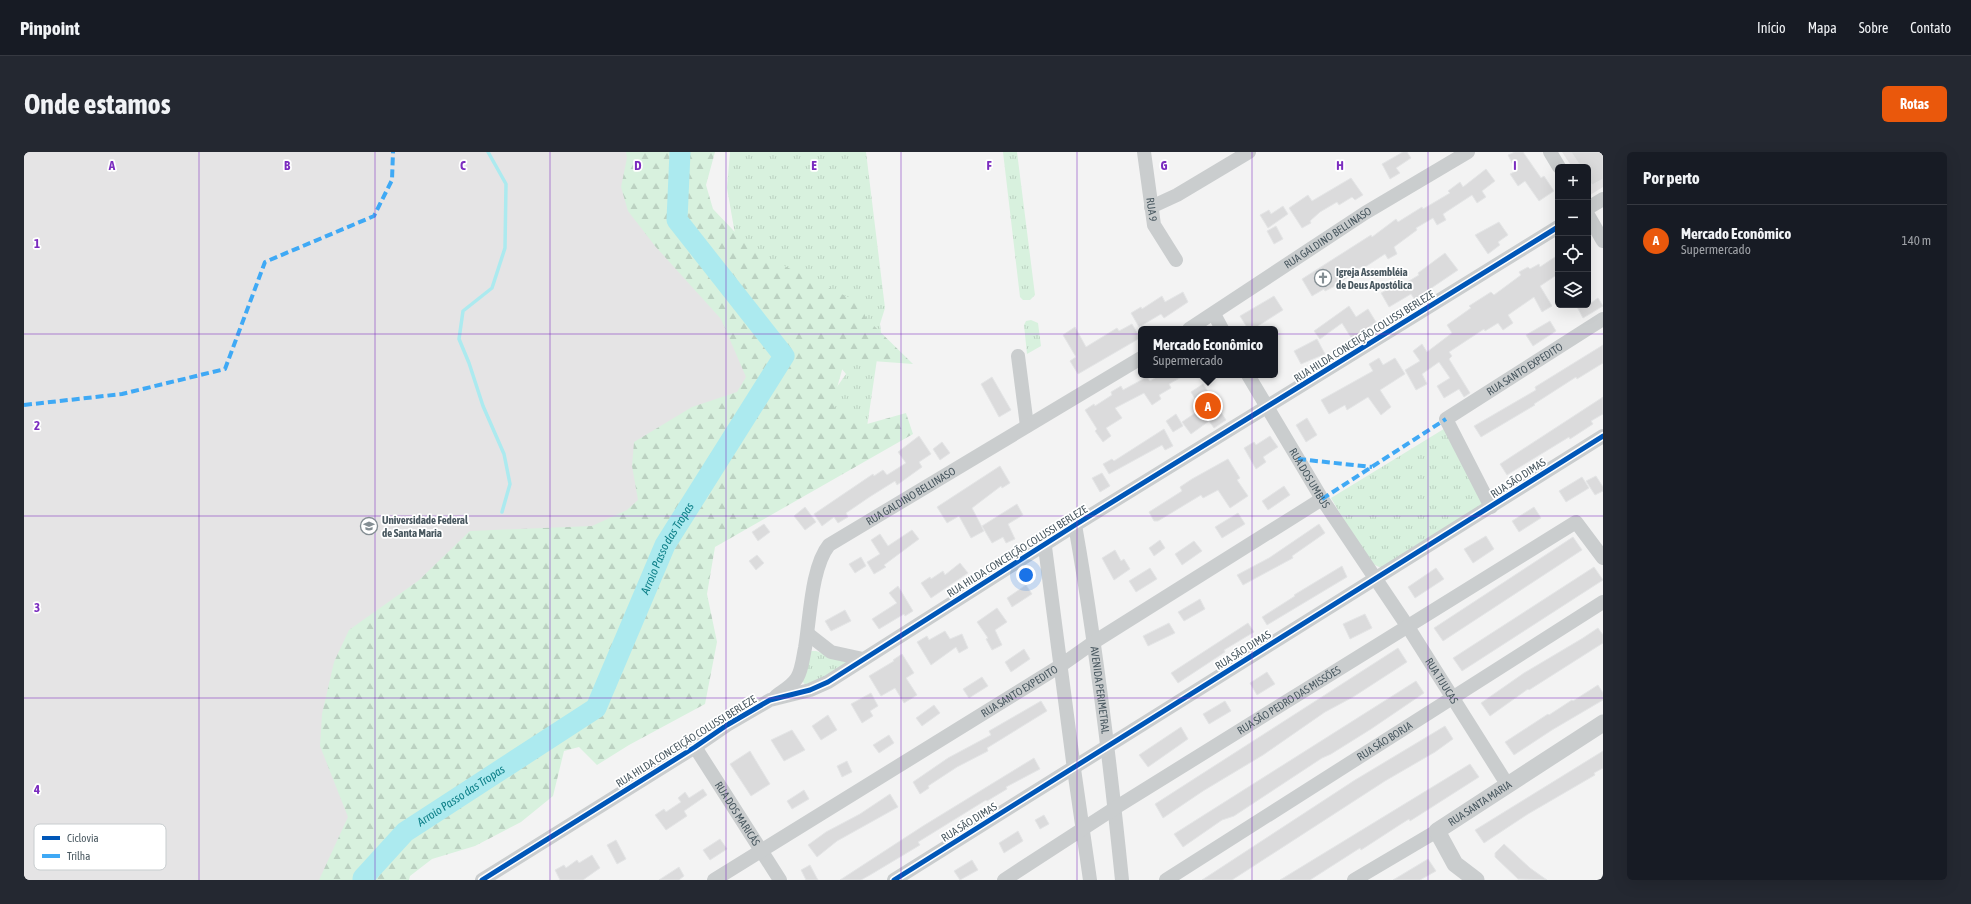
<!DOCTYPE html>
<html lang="pt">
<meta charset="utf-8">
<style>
body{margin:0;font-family:"Asap Condensed",sans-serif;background:#242831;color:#f1f3f6}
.controls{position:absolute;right:12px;top:12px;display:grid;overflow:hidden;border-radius:6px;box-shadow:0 4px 16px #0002}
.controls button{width:36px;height:36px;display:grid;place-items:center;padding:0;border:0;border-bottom:1px solid #363941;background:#171b24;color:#f1f3f6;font:20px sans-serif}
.you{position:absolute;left:1002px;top:423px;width:14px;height:14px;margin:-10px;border:3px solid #fff;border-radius:50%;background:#1a73e8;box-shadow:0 0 0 6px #1a73e833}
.badge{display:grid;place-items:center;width:26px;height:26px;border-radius:50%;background:#ea580c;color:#fff;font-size:13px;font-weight:700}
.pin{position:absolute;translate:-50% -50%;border:2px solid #fff;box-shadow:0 1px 4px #0006}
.popup{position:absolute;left:1114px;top:174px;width:140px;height:52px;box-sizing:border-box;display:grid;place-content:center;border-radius:6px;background:#171b24;filter:drop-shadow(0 1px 3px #0005);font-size:13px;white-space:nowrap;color:#9ea1a6}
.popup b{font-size:15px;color:#f1f3f6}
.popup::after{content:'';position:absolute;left:50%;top:100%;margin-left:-8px;border:8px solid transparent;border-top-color:#171b24}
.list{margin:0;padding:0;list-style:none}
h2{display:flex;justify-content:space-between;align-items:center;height:52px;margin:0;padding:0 16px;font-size:17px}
h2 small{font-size:13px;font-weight:400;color:#9ea1a6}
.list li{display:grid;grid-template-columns:26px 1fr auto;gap:12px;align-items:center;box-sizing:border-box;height:72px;padding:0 16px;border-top:1px solid #363941}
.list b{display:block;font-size:15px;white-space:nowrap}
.list p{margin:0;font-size:13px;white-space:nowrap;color:#9ea1a6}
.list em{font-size:13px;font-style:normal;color:#9ea1a6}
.icon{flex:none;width:22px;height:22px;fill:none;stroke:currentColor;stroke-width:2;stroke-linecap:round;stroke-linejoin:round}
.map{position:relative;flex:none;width:1579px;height:728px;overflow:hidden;border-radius:6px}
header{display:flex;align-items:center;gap:24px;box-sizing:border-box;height:56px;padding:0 20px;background:#171b24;border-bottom:1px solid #363941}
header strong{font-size:19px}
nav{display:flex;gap:22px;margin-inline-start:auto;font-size:14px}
.intro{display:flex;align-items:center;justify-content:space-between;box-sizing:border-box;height:96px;padding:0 24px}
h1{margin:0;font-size:28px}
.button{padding:10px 18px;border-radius:6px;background:#ea580c;color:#fff;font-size:14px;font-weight:700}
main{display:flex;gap:24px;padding:0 24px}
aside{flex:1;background:#171b24;border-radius:6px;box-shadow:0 4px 16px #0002}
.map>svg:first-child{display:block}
</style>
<header>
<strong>Pinpoint</strong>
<nav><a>Início</a><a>Mapa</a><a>Sobre</a><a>Contato</a></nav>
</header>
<div class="intro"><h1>Onde estamos</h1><a class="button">Rotas</a></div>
<main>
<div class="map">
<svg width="1579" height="728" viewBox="0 0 1579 728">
<defs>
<pattern id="grass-tufts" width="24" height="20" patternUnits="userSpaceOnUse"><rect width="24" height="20" fill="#d8f1de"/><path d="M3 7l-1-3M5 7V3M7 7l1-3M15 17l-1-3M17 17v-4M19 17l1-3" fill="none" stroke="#bbd1c1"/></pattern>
<pattern id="forest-firs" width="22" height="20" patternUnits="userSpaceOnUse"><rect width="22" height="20" fill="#d8f1de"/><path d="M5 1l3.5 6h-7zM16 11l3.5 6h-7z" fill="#bbd1c1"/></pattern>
</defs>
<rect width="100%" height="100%" fill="#f3f3f3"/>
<path fill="#e5e4e5" d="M0,0H671L667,50L773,198L338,728H0Z
M1538,0H1579V35L1566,43L1564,15H1548Z"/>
<path fill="url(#grass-tufts)" d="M706,0H842L861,156L856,172L857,180L839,302L789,269L822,222L712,88L703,36Z
M979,0H993L1011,143L1006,148H999L996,145Z
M1007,168L1014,171L1017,194L1003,202L1000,173L1002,169Z
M1423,275L1460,352L1359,417L1345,410L1307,346Z
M788,499H792L827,510L799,528L782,534L776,526L784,501Z"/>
<path fill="url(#forest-firs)" d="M602,0H691L682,33L689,57L728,98L836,151L842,166L889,212L821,207L813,236L811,257L843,272L882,261L889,282L691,395L683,442L693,490L681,552L605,593L573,613L555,595L540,599L529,644L497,670L451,694L408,707L386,724L385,728H295L324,665L296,594L298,562L310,510L325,478L394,429L446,379L568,374L603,358L614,348L608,314L610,290L668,255L713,240L722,225L697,167L631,94L604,59L597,35L603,6Z"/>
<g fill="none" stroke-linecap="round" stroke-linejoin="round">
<path stroke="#aceaef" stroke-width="3.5" d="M464,0L482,32L481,96L468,136L439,159L435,187L445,211L459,254L480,302L486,332L478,360"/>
<path stroke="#aceaef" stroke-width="21" id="s1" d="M339,728V726L381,680L572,556L641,393L760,204L653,68L656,0"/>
</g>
<path fill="#dbdbdc" stroke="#e4e5e6" d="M1379,0H1383L1387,6L1372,16L1376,21L1366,27L1358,12Z
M1491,0H1499L1517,26L1520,24L1530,39L1515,49L1501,29L1494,34L1486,22L1492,19L1484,3Z
M1547,0H1579V27L1568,33L1564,27V15H1557Z
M1462,17L1471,29L1458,39L1462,45L1453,51L1448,43L1419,62L1422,68L1413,73L1409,66L1392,76L1393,78L1370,95L1373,102L1364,107L1361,102L1338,117L1337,115L1313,133L1301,139L1300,137L1288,144L1278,127L1347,83L1348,85L1372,67L1374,70L1398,55L1399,57L1426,41L1424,39L1436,30L1439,35Z
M1327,26L1339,43L1331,48L1328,45L1315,53L1313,50L1296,60L1286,69L1287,71L1278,76L1265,56L1284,43L1288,49Z
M1259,54L1264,62L1244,76L1236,63L1245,58L1247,62Z
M1475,70L1484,83L1474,90L1476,93L1464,102L1451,83Z
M1252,74L1259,87L1250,92L1243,79Z
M1421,101L1434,118L1403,139L1406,143L1393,151L1387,142L1365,155L1357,141L1368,135L1370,138L1395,123L1394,121Z
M1534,103V122L1516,134L1528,154L1518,160L1510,145L1484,163L1489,171L1479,178L1474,171L1461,179L1460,177L1425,200L1428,204L1425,207L1446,241L1440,245L1435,237L1420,246L1413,234L1426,226L1415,210L1398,222L1403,232L1392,238L1381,218L1396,209L1389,199L1398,192L1403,200L1428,181L1423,173L1447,156L1445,154L1467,140L1470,143L1497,123L1495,120L1504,115L1506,117L1515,112L1516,115Z
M1159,140L1164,150L1140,166L1137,162L1115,175L1107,161L1117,155L1118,157L1138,144L1141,150Z
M1250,144L1259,158L1234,174L1236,177H1224L1216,164Z
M1574,146L1579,154L1559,166L1552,153H1564Z
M1325,154L1332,165L1344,157L1352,170L1328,187L1318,171L1296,187L1290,179Z
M1526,169L1532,179L1509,194L1502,183Z
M1108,172L1116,186L1054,222L1046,209L1052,205L1039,183L1051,175L1062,195L1093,176L1095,179Z
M1293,187L1301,202L1277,212L1270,199Z
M1579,193V211L1553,227L1552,225L1510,252L1511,253L1457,285L1450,274L1512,238L1511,235Z
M1355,206L1359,213L1371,206L1381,222L1356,238L1367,255L1357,263L1344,245L1323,258L1321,253L1305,262L1297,248L1349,219L1345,212Z
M1136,223H1161L1145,232L1147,236L1135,243L1137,247L1128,253L1120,241L1091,256L1098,266L1082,276L1087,284L1079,290L1071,279L1073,277L1061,258L1070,252L1071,254L1088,243L1087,240L1097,234L1099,238L1123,225L1126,229Z
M968,225L987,258L975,265L957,232Z
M1179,232L1202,268L1190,276L1185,269L1167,282L1158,270L1177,257L1167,240Z
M1579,245V262L1567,269L1569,272L1546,287L1545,285L1483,323L1476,312Z
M1152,262L1159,274L1149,280L1142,269Z
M1283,266L1293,283L1282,290L1272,273Z
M1140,277L1149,294L1141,298L1138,293L1085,322L1079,312L1088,307L1090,309Z
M895,284L907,302L895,310L898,315L873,333L871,329L847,344L822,361L824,365L814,371L810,365L798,374L790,362L849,322L850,324L859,318L863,323L882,311L874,300Z
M1246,284L1254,295L1239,305L1242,310L1232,317L1220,296L1230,290L1232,293Z
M918,290L926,301L916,308L909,297Z
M1204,307L1216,326L1213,328L1224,344L1206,356L1194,338L1179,346L1177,343L1134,369H1130L1125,360L1158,339L1156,335L1168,327Z
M976,314L986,331L978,336L977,334L948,356L960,379L947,386L935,364L923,371L913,355Z
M1078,321L1086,334L1076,340L1068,326Z
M1572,324L1579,335V339L1571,343L1562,329Z
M1558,325L1565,336L1542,350L1535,339Z
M1260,334L1266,343L1244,358L1238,349Z
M993,352L999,363L984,372L991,387L982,391L979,385L968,391L958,374Z
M781,355L792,370L781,378L770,364Z
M1510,355L1517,366L1495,380L1488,369Z
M1214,361L1221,372L1198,386L1191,375Z
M740,372L746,380L734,389L728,380Z
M1295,372L1301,381L1268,404L1269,406L1219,433L1213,423L1245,406Z
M888,378L895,387L860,413L862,415L850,422L843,410L856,402L847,388L856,382L864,394Z
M1462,384L1470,397L1449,411L1440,397Z
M1549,385L1558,398L1419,489L1410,476Z
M1136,388L1141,396L1130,404L1125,396Z
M1170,389L1178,399L1158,413L1151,402Z
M1091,398L1097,409L1100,407L1106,417L1090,428L1078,406Z
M733,403L740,411L732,418L725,409Z
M837,405L842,414L831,421L825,412Z
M936,411L944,421L907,446L897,431L906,425L907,427L919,419L921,423Z
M1318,414L1323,425L1243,473L1238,465L1271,444L1270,443Z
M1570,415L1579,428L1438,519L1429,506Z
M1126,416L1133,427L1112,440L1105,429Z
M1412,416L1420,427L1391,446L1384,435Z
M1002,433L1008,442L988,455L983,446Z
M874,434L889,459L881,464L880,462L855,477L848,467L873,451L865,441Z
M1176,447L1181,457L1160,469L1154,460Z
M973,456L983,470L971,478L978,493L968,498L962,487L964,486L953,470Z
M821,458L827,469L807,479L801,469Z
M1341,462L1348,476L1326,487L1319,472Z
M1145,471L1151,481L1124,494L1119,484Z
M1224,471L1230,480L1200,498L1201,500L1154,531L1147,521Z
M1574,476L1579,483V491L1505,538L1504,537L1466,564L1457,551L1500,521L1559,486Z
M921,479L926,487L938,482L944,496L935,501L932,495L907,513L893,490L903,484L905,488Z
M1374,496L1383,510L1329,545L1301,560L1239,603L1179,639L1139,666L1131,652Z
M1000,497L1006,507L987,520L981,510Z
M878,502L890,521L882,526L893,543L880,551L871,536L857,544L845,524L870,509L869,508Z
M1243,520L1251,532L1233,543L1226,531Z
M958,525L964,534L945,546L939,537Z
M1392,529L1400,541L1347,577L1307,602L1298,606L1210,664L1198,668L1159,695L1150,682Z
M1574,533L1579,541V548L1528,578L1490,603L1481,590L1524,562L1525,563L1548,548L1549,549Z
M847,541L854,554L846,559L849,564L838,571L827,552Z
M1017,549L1023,559L963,596L964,599L933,615L904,634L905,636L896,642L889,630L924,606L967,583L965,579Z
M1201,549L1207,559L1185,572L1179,562Z
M910,553L916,561L898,574L892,566Z
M804,563L813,578L797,588L788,574Z
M1421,574L1429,587L1411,600L1361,629L1208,728H1178L1331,628Z
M1157,575L1164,587L1124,615L1115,603Z
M768,578L781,598L760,609L747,588Z
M865,583L870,591L855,601L849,593Z
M726,599L746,632L727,644L706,612Z
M1579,599V616L1570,621L1571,623L1504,662L1460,691L1451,678Z
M1010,606L1016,617L982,635L983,637L963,649L962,648L894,690L896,693L846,723L837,728H816L899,674Z
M823,609L828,620L818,625L813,614Z
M1446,612L1455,625L1386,669L1385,667L1377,672L1337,698L1336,696L1286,728H1256Z
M679,637L683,643L660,659L663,664L642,678L631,663L640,657L642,660L657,650L654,646L661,640L665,646Z
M780,638L785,647L768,657L763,649Z
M866,642L874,655L813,689L793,705L784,693L802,680L836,662Z
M1020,663L1025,672L1016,677L1011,668Z
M994,679L999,689L980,701L975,691Z
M696,687L703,697L686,708L679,698Z
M592,688L602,707L593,712L583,693Z
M1480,692L1506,716L1523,728L1494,727L1471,705V701Z
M568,703L576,716L559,728H536L531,718L540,713L542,716L553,708L555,711Z
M1404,707L1412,719L1396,728H1369Z
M948,708L954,718L936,728L930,719Z
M786,713L794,728H782L777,718Z
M655,715L660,724L655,728H635Z"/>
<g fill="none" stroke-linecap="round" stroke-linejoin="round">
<g stroke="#cacdce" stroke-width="14">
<path id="s2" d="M1120,0L1130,73L1152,108"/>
<path d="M1526,0L1535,15"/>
<path d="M1127,55L1153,43L1225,0"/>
<path d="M1564,56L1579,47"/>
<path d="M1564,63L1579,89"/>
<path d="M1190,162L1198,177"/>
<path id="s3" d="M1165,177L1341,61L1444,0"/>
<path d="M994,204L1003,274"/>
<path id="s4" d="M1224,223L1298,347L1384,475L1483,632"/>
<path id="s5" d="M1467,355L1422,267L1579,167"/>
<path id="s6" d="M1051,373C1072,491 1086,609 1098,728"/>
<path d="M1021,395L1050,617L1066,728"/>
<path d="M784,482L807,500L839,507"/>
<path id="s7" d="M752,544C760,538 768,534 773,526C778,518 779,505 781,496C786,468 787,415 805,393L1117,206"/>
<path id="s8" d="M671,595L756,728"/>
<path d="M458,728L671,595L703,573L746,548L786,538L804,530L1051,373L1534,75"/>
<path id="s9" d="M690,728L1036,514L1070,490L1298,347"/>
<path d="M870,728L1579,284"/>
<path id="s10" d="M980,728L1091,656L1552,370L1579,406"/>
<path id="s11" d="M1142,728L1579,450"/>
<path d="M1330,728L1413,679"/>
</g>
<path stroke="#cacdce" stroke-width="17" id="s12" d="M1452,728L1431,712L1413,679L1579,571"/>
<path stroke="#3fa9f5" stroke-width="4" stroke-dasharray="8 4" stroke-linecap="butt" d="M0,253L98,242L201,217L241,110L350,64L368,28L369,0
M1274,307L1348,315
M1298,347L1422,267"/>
<g stroke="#fff" stroke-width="8">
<path id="cycleway" d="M458,728L671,595L703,573L746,548L786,538L804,530L1051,373L1534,75
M870,728L1579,284"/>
</g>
<use href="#cycleway" stroke="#0057b8" stroke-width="5"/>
</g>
<path fill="none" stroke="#7b2cbf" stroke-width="1" stroke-opacity="0.55" d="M175,0V728M351,0V728M526,0V728M702,0V728M877,0V728M1053,0V728M1228,0V728M1404,0V728M0,182H1579M0,364H1579M0,546H1579"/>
<defs>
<g id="church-ring" transform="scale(0.9)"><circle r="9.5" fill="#fff" stroke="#848e93" stroke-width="1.5"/><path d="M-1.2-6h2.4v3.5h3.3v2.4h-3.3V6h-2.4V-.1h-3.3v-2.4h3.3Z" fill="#848e93"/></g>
<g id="university-ring" transform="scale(0.9)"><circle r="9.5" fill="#fff" stroke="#848e93" stroke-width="1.5"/><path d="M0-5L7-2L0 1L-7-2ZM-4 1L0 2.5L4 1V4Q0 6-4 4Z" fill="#848e93"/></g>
</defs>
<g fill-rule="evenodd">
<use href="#church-ring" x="1299" y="126"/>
<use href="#university-ring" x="345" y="374"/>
</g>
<g text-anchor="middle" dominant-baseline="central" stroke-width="3.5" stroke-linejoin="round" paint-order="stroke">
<g font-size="11" fill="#495860" stroke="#fff">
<text stroke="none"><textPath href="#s2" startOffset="58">RUA 9</textPath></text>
<text stroke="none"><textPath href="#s3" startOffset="166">RUA GALDINO BELLINASO</textPath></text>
<text transform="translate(1340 184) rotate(-32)">RUA HILDA CONCEIÇÃO COLUSSI BERLEZE</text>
<text stroke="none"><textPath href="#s5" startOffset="192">RUA SANTO EXPEDITO</textPath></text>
<text stroke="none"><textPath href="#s4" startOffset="120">RUA DOS UMBUS</textPath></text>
<text transform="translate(1494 326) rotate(-33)">RUA SÃO DIMAS</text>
<text stroke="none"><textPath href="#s7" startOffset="261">RUA GALDINO BELLINASO</textPath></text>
<text transform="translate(993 399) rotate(-32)">RUA HILDA CONCEIÇÃO COLUSSI BERLEZE</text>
<text transform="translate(1219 498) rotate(-32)">RUA SÃO DIMAS</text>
<text stroke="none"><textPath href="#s4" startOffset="362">RUA TIJUCAS</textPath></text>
<text stroke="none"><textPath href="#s6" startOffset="167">AVENIDA PERIMETRAL</textPath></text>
<text stroke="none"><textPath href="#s9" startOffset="359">RUA SANTO EXPEDITO</textPath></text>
<text stroke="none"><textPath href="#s10" startOffset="337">RUA SÃO PEDRO DAS MISSÕES</textPath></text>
<text transform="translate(662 589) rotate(-32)">RUA HILDA CONCEIÇÃO COLUSSI BERLEZE</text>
<text stroke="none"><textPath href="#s11" startOffset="259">RUA SÃO BORJA</textPath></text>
<text stroke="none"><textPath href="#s12" startOffset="115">RUA SANTA MARIA</textPath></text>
<text stroke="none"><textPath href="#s8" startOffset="79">RUA DOS MARICÁS</textPath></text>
<text transform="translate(945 670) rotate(-32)">RUA SÃO DIMAS</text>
</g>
<g font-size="11" font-weight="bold" fill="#495860" stroke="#fff" text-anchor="start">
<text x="1312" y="120">Igreja Assembléia<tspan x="1312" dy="13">de Deus Apostólica</tspan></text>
<text x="358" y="368">Universidade Federal<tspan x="358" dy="13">de Santa Maria</tspan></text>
</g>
<g font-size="12" font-style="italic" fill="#0c7f88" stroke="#fff">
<text stroke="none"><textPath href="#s1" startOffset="467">Arroio Passo das Tropas</textPath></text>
<text stroke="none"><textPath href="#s1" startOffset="131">Arroio Passo das Tropas</textPath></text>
</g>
</g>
<rect x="10" y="672" width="132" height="46" rx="6" fill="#fff" stroke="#c8cdcf" stroke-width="1"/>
<rect x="18" y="684" width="18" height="4" fill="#0057b8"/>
<rect x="18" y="702" width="18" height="4" fill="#3fa9f5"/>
<g font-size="11" fill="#495860">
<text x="43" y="690">Ciclovia</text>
<text x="43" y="708">Trilha</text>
</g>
<g font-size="13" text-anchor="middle" font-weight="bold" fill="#7b2cbf" stroke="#fff" stroke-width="3.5" stroke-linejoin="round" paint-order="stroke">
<text x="88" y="18">A</text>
<text x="263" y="18">B</text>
<text x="439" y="18">C</text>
<text x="614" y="18">D</text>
<text x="790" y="18">E</text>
<text x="965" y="18">F</text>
<text x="1140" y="18">G</text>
<text x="1316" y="18">H</text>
<text x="1491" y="18">I</text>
<text x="13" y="96">1</text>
<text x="13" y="278">2</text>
<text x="13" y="460">3</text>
<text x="13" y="642">4</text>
</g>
</svg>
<div class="controls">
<button>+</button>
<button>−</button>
<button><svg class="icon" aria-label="locate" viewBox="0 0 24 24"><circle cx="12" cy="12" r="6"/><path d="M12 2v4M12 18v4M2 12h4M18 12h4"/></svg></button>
<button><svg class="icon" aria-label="layers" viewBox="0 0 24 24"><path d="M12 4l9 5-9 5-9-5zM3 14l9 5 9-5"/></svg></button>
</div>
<div class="you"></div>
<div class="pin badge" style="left:1184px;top:254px">A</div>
<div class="popup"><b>Mercado Econômico</b>Supermercado</div>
</div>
<aside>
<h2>Por perto<small></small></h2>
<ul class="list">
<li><span class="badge">A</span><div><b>Mercado Econômico</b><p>Supermercado</p></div><em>140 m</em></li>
</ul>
</aside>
</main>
